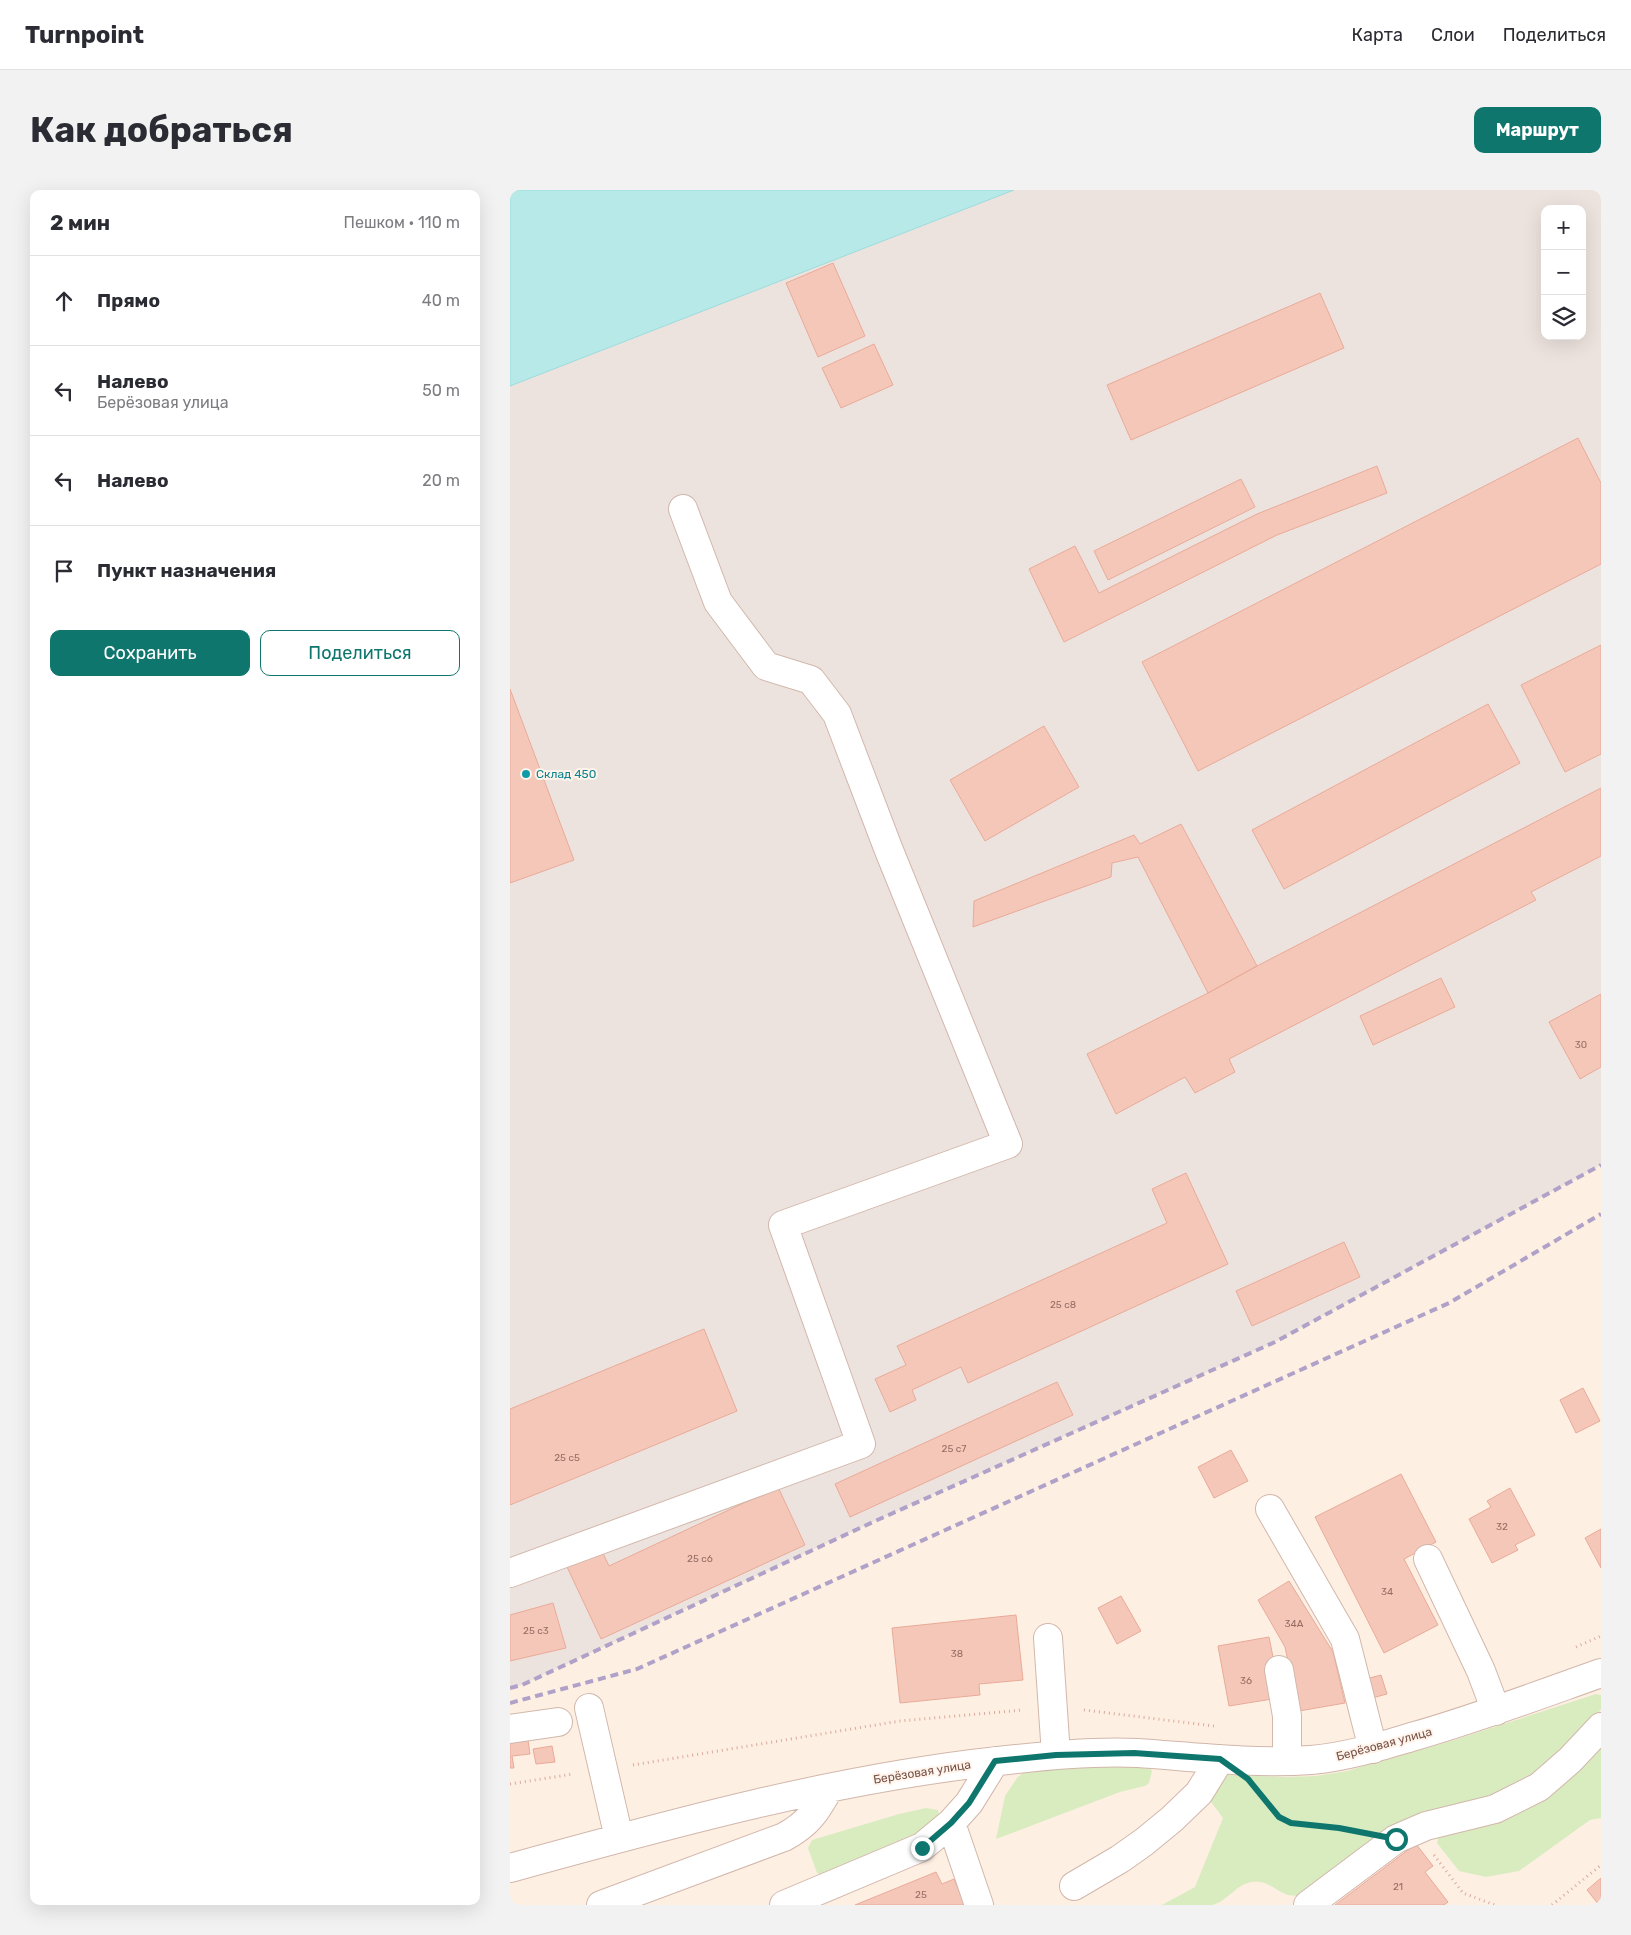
<!DOCTYPE html>
<html lang="ru">
<meta charset="utf-8">
<style>
body{margin:0;font-family:Rubik,sans-serif;background:#f2f2f3;color:#2b2b33}
.controls{position:absolute;right:15px;top:15px;display:grid;overflow:hidden;border-radius:10px;box-shadow:0 5px 20px #0002}
.controls button{width:45px;height:45px;display:grid;place-items:center;padding:0;border:0;border-bottom:1px solid #e1e1e2;background:#fff;color:#2b2b33;font:25px sans-serif}
.stop{position:absolute;width:15px;height:15px;margin:-11px;border:4px solid #0f766e;border-radius:50%;background:#fff}
.stop.end{background:#0f766e;border-color:#fff;box-shadow:0 1px 5px #0008}
.list{margin:0;padding:0;list-style:none}
h2{display:flex;justify-content:space-between;align-items:center;height:65px;margin:0;padding:0 20px;font-size:21px}
h2 small{font-size:16px;font-weight:400;color:#7c7c81}
.list li{display:grid;grid-template-columns:32px 1fr auto;gap:15px;align-items:center;box-sizing:border-box;height:90px;padding:0 20px;border-top:1px solid #e1e1e2}
.list b{display:block;font-size:19px;white-space:nowrap}
.list p{margin:0;font-size:16px;white-space:nowrap;color:#7c7c81}
.list em{font-size:16px;font-style:normal;color:#7c7c81}
.actions{display:flex;gap:10px;padding:15px 20px}
.actions a{flex:1;padding:11px 0;border:1px solid #0f766e;border-radius:10px;text-align:center;font-size:18px;color:#0f766e}
.actions .main{background:#0f766e;color:#fff}
.icon{flex:none;width:28px;height:28px;fill:none;stroke:currentColor;stroke-width:2;stroke-linecap:round;stroke-linejoin:round}
.map{position:relative;flex:none;width:1091px;height:1715px;overflow:hidden;border-radius:10px}
header{display:flex;align-items:center;gap:30px;box-sizing:border-box;height:70px;padding:0 25px;background:#fff;border-bottom:1px solid #e1e1e2}
header strong{font-size:24px}
nav{display:flex;gap:28px;margin-inline-start:auto;font-size:18px}
.intro{display:flex;align-items:center;justify-content:space-between;box-sizing:border-box;height:120px;padding:0 30px}
h1{margin:0;font-size:35px}
.button{padding:12px 22px;border-radius:10px;background:#0f766e;color:#fff;font-size:18px;font-weight:700}
main{display:flex;gap:30px;padding:0 30px}
aside{flex:1;background:#fff;border-radius:10px;box-shadow:0 5px 20px #0002}
.map>svg:first-child{display:block}
</style>
<header>
<strong>Turnpoint</strong>
<nav><a>Карта</a><a>Слои</a><a>Поделиться</a></nav>
</header>
<div class="intro"><h1>Как добраться</h1><a class="button">Маршрут</a></div>
<main>
<aside>
<h2>2 мин<small>Пешком · 110 m</small></h2>
<ul class="list">
<li><svg class="icon" aria-label="ahead" viewBox="0 0 24 24"><path d="M12 20V5M6 11l6-6 6 6"/></svg><div><b>Прямо</b></div><em>40 m</em></li>
<li><svg class="icon" aria-label="left" viewBox="0 0 24 24"><path d="M17 20v-9H6M10 6l-5 5 5 5"/></svg><div><b>Налево</b><p>Берёзовая улица</p></div><em>50 m</em></li>
<li><svg class="icon" aria-label="left" viewBox="0 0 24 24"><path d="M17 20v-9H6M10 6l-5 5 5 5"/></svg><div><b>Налево</b></div><em>20 m</em></li>
<li><svg class="icon" aria-label="arrive" viewBox="0 0 24 24"><path d="M6 21V4h12l-3 4 3 4H6"/></svg><div><b>Пункт назначения</b></div></li>
</ul>
<div class="actions"><a class="main">Сохранить</a><a>Поделиться</a></div>
</aside>
<div class="map">
<svg width="1091" height="1715" viewBox="0 0 1091 1715">
<rect width="100%" height="100%" fill="#feefe3"/>
<path fill="#ede3de" fill-rule="evenodd" d="M504,0H1091V975L765,1152L363,1332L12,1495L0,1498V196ZM1035,19H1072V146H1035Z"/>
<path fill="#d9ecc0" d="M1086,1504L1091,1505V1519L1083,1531L1024,1587L796,1704C768,1712 765,1689 742,1692C726,1694 717,1712 702,1715C688,1715 667,1715 652,1715L685,1697L713,1628L698,1608L709,1586L717,1585L776,1587L806,1586L837,1581L944,1550Z
M1091,1556V1628L1080,1630L1009,1681L976,1687L949,1681L927,1653L928,1648L933,1643Z
M623,1573L640,1578L642,1581L639,1593L635,1596L610,1602L486,1649L495,1606L507,1588L520,1577Z
M416,1618L428,1620L429,1625L423,1637L314,1686L307,1683L298,1658L302,1650L389,1624Z"/>
<path fill="#b6e9e8" stroke="#9cdbdb" d="M0,0H504L0,196Z"/>
<path fill="#f5c7b9" stroke="#e9aa98" d="M323,73L355,146L308,167L276,93Z
M810,103L834,158L621,250L597,195Z
M364,154L383,195L331,218L312,178Z
M1068,248L1091,293V374L688,581L632,472Z
M867,276L877,303L767,345L554,452L519,379L565,356L589,403L747,324Z
M731,289L745,317L598,390L584,361Z
M1091,455V564L1055,582L1011,495Z
M0,499L64,670L0,693Z
M978,514L1010,573L774,699L742,640Z
M534,536L569,597L475,651L440,590Z
M1091,598V666L1021,702L1026,710L719,869L725,882L685,903L675,887L606,924L577,864L698,803L747,776Z
M671,634L747,776L698,803L628,667L602,673L601,687L463,737L464,711L624,645L630,654Z
M931,788L945,817L863,855L850,826Z
M1091,804V877L1070,889L1039,832Z
M676,983L718,1074L458,1193L451,1177L402,1200L406,1210L380,1222L365,1189L396,1175L387,1156L657,1033L642,999Z
M834,1052L850,1087L742,1136L726,1101Z
M194,1139L227,1221L0,1315V1219Z
M547,1192L563,1225L340,1327L325,1294Z
M1073,1198L1090,1231L1066,1243L1050,1210Z
M721,1260L738,1291L704,1308L688,1277Z
M891,1284L926,1352L894,1369L928,1435L874,1463L805,1327Z
M268,1297L295,1355L91,1449L57,1377L92,1361L99,1376Z
M1000,1298L1025,1345L1005,1355L1008,1360L982,1373L959,1329L981,1317L977,1311Z
M1091,1339V1378L1075,1348Z
M779,1391L823,1462L835,1513L789,1521L775,1457L748,1410Z
M611,1406L631,1441L607,1454L588,1418Z
M43,1413L56,1458L0,1471V1425Z
M506,1425L513,1490L469,1494L470,1505L390,1513L382,1438Z
M759,1447L764,1472L756,1474L762,1509L719,1516L708,1456Z
M871,1485L877,1504L862,1508L856,1489Z
M18,1550L20,1564L2,1566L4,1578H0V1552Z
M42,1556L45,1572L26,1574L23,1559Z
M906,1654L923,1676L915,1682L938,1712L934,1715H825Z
M426,1682L432,1694L444,1689L455,1715H345Z
M1091,1688V1715H1089L1077,1700Z"/>
<g fill="none" stroke-linecap="round" stroke-linejoin="round">
<g stroke="#d2b7ab" stroke-width="30">
<path id="minor" d="M760,1319L835,1449L863,1559
M918,1369L971,1481L986,1521
M0,1383L351,1254L273,1035L498,954L378,658L327,524L301,490L256,476L208,412L173,319
M538,1448L546,1565
M769,1480L777,1526V1571
M79,1518L109,1648
M0,1539L48,1532
M441,1633L469,1715
M0,1678C160,1634 322,1589 488,1571C534,1566 581,1561 628,1563C685,1567 743,1574 801,1570C837,1567 871,1556 905,1546C968,1528 1029,1505 1091,1483
M564,1696L610,1669L634,1652L662,1629L689,1603L710,1569
M91,1715L274,1647C298,1634 306,1622 319,1598
M274,1715L412,1657L441,1633L459,1613L485,1571
M798,1715L886,1649L916,1636L985,1619L1029,1597L1060,1570L1091,1537"/>
</g>
<path stroke="#daaa9c" stroke-width="3" stroke-dasharray="1 4" stroke-linecap="butt" d="M1066,1457L1091,1446
M574,1520L704,1536
M123,1575L390,1531L513,1520
M0,1594L63,1584
M749,1602L769,1627L781,1633L846,1641
M924,1665L953,1703L985,1715
M1042,1715L1091,1675"/>
<use href="#minor" stroke="#fff" stroke-width="28"/>
<path stroke="#b0a1c8" stroke-width="4" stroke-dasharray="8 5" stroke-linecap="butt" d="M0,1498L12,1495L363,1332L765,1152L1091,975
M0,1513L127,1479L939,1113L1091,1024"/>
</g>
<g fill="none" stroke-linecap="round" stroke-linejoin="round">
<path stroke="#0f766e" stroke-width="6" d="M412,1658L441,1633L459,1613L485,1571L546,1565L624,1563L710,1569L738,1589L769,1627L781,1633L829,1638L886,1649"/>
</g>
<circle fill="#0f9aa8" stroke="#fff4eb" stroke-width="2" cx="16" cy="584" r="5"/>
<g text-anchor="middle" dominant-baseline="central" stroke-width="4" stroke-linejoin="round" paint-order="stroke">
<g font-size="10" fill="#966e64">
<text x="1071" y="855">30</text>
<text x="553" y="1115">25 с8</text>
<text x="444" y="1259">25 с7</text>
<text x="57" y="1268">25 с5</text>
<text x="992" y="1337">32</text>
<text x="190" y="1369">25 с6</text>
<text x="877" y="1402">34</text>
<text x="784" y="1434">34А</text>
<text x="26" y="1441">25 с3</text>
<text x="447" y="1464">38</text>
<text x="736" y="1491">36</text>
<text x="888" y="1697">21</text>
<text x="411" y="1705">25</text>
</g>
<g font-size="12" fill="#0d838f" stroke="#fff4eb" text-anchor="start">
<text x="26" y="584">Склад 450</text>
</g>
<g font-size="12" fill="#775147" stroke="#fff4eb">
<text transform="translate(874 1554) rotate(-15)">Берёзовая улица</text>
<text transform="translate(412 1582) rotate(-9)">Берёзовая улица</text>
</g>
</g>
</svg>
<div class="controls">
<button>+</button>
<button>−</button>
<button><svg class="icon" aria-label="layers" viewBox="0 0 24 24"><path d="M12 4l9 5-9 5-9-5zM3 14l9 5 9-5"/></svg></button>
</div>
<div class="stop" style="left:886px;top:1649px"></div>
<div class="stop end" style="left:412px;top:1658px"></div>
</div>
</main>
